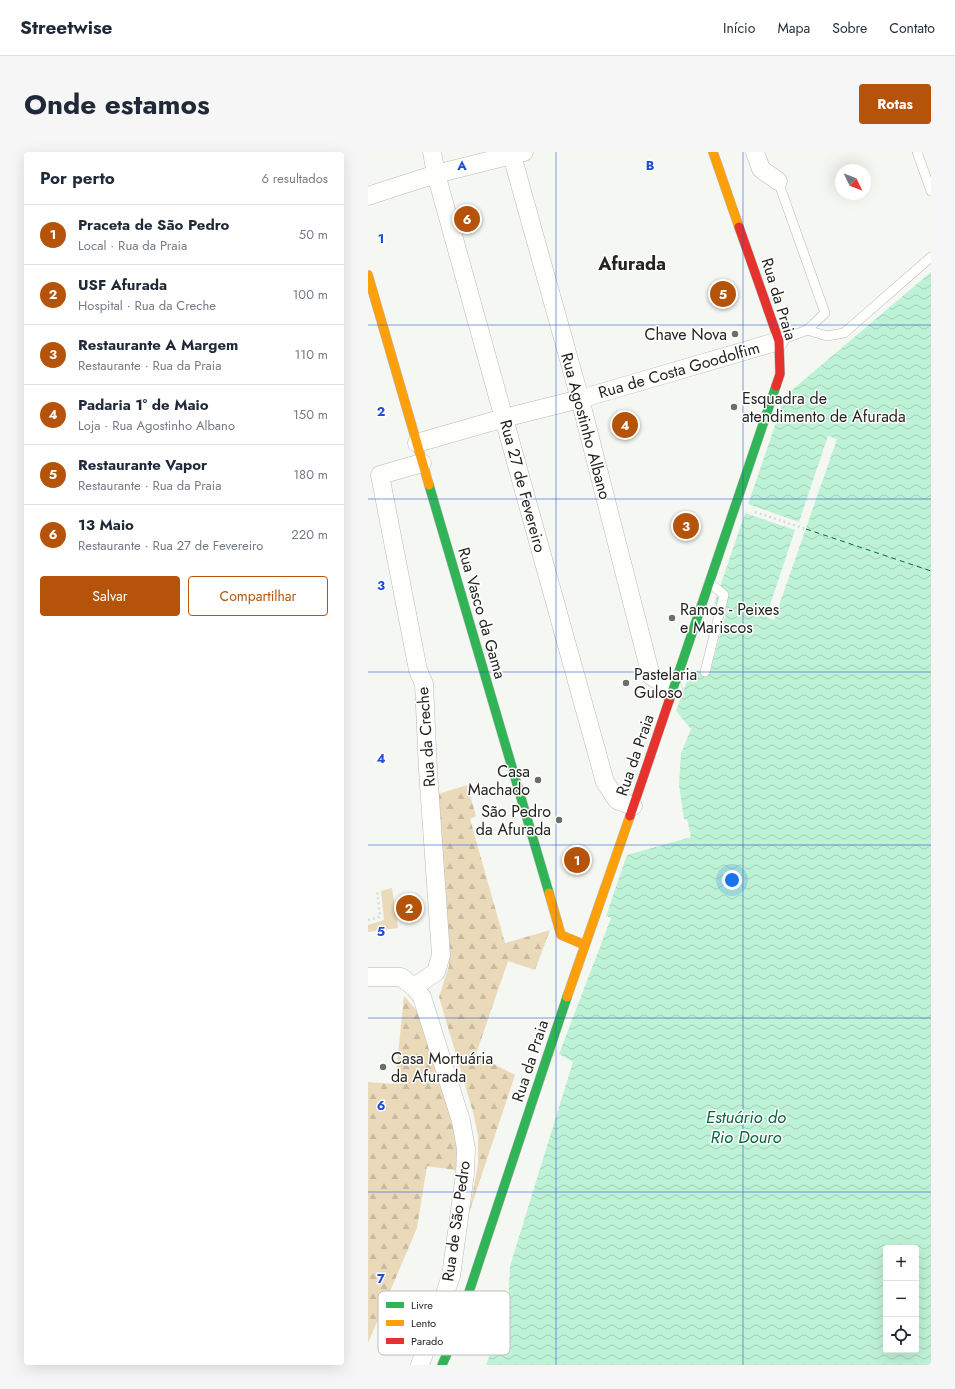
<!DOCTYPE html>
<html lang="pt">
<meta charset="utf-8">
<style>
body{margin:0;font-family:Jost,sans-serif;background:#f6f6f7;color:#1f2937}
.controls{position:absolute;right:12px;bottom:12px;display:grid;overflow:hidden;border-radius:4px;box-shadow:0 4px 16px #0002}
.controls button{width:36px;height:36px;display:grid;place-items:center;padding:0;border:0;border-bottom:1px solid #e0e1e3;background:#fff;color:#1f2937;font:20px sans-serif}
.compass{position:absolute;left:467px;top:12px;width:36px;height:36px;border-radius:50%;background:#fff;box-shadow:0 4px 16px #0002;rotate:133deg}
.you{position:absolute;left:364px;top:728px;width:14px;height:14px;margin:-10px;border:3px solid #fff;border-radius:50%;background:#1a73e8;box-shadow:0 0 0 6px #1a73e833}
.badge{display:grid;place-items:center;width:26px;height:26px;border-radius:50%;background:#b45309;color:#fff;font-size:13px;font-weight:700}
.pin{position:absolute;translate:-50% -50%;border:2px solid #fff;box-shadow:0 1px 4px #0006}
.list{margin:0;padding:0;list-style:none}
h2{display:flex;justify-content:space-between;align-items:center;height:52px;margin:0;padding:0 16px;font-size:17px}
h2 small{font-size:13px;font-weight:400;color:#747a83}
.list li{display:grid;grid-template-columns:26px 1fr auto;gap:12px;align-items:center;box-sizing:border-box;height:60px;padding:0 16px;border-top:1px solid #e0e1e3}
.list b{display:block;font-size:15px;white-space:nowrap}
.list p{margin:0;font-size:13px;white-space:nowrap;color:#747a83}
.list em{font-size:13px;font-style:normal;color:#747a83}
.actions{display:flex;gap:8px;padding:12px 16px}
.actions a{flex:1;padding:9px 0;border:1px solid #b45309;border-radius:4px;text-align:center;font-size:14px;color:#b45309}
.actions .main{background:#b45309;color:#fff}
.icon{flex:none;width:22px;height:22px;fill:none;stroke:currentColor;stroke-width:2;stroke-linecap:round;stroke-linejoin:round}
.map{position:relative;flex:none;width:563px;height:1213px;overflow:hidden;border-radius:4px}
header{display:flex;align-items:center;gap:24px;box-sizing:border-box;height:56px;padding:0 20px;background:#fff;border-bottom:1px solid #e0e1e3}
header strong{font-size:19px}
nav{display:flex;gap:22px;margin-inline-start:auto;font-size:14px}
.intro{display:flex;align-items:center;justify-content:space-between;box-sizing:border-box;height:96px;padding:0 24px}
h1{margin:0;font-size:28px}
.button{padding:10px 18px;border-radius:4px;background:#b45309;color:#fff;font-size:14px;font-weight:700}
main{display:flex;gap:24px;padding:0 24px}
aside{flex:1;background:#fff;border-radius:4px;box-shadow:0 4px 16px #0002}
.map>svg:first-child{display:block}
</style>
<header>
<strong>Streetwise</strong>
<nav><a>Início</a><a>Mapa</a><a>Sobre</a><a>Contato</a></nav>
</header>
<div class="intro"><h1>Onde estamos</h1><a class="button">Rotas</a></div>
<main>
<aside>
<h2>Por perto<small>6 resultados</small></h2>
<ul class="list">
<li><span class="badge">1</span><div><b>Praceta de São Pedro</b><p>Local · Rua da Praia</p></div><em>50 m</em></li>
<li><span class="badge">2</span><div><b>USF Afurada</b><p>Hospital · Rua da Creche</p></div><em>100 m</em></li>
<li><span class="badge">3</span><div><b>Restaurante A Margem</b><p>Restaurante · Rua da Praia</p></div><em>110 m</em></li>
<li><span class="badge">4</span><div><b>Padaria 1° de Maio</b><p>Loja · Rua Agostinho Albano</p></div><em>150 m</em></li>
<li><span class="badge">5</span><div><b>Restaurante Vapor</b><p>Restaurante · Rua da Praia</p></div><em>180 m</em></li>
<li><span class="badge">6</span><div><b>13 Maio</b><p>Restaurante · Rua 27 de Fevereiro</p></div><em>220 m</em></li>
</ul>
<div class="actions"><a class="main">Salvar</a><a>Compartilhar</a></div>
</aside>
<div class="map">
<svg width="563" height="1213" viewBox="0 0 563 1213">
<defs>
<pattern id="forest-firs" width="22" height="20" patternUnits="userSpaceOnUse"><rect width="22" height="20" fill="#ebdaba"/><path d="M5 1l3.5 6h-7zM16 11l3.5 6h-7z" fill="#c9bba0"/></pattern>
<pattern id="water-waves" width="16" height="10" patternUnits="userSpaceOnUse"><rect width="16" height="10" fill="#bef2d6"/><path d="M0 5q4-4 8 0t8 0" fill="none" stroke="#a3cfb7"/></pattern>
</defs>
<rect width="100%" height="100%" fill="#f5f7f3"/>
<path fill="url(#forest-firs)" d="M99,633L108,664L102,667L137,791L182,778L167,818L140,809L107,905L126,912L147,923L101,1061L110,1012V984L105,960L71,845L81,814V798L67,643Z
M36,844L51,861L83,966L93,1019L59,1014L49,1076L0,1191V930L27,932Z"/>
<path fill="#ebdaba" d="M24,736L30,776L0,780V773L16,768L13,739Z"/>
<path fill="url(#water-waves)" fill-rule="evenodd" d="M563,120V1213H118L140,1152L142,1114L205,910L191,902L243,766L238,764L259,703L323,685L319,667H316L311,633L313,601L323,577L308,559L323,518L342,520L359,457L346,452L417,244ZM518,1096H548V1198H518Z"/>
<path fill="#f5f7f3" d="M460,284L469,287L406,468L398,465L427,378L377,361L380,352L431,370Z"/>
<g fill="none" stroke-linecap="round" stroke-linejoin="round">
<path stroke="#0b6441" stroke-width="1" stroke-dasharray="5 4" stroke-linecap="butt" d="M438,377L563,419"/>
<g stroke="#b9bab8" stroke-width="10">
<path id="lane" d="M549,0L563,39
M410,29L457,161L439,178L411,189
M439,178L459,184L476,181L563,105
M337,520L356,443L341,430"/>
</g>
<g stroke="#b9bab8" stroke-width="19">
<path id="street" d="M64,0L68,22L237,630L249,648L265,654
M143,0L212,247L283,524L305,537
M387,0L393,17L410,29
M0,44L68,22L156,0
M49,291L136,266L212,247L411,189
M0,825H33L46,835L54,845L93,969L98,997L97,1022L83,1124L52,1213
M46,835L68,820L73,803L60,618L56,532L50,518L12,323L54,311"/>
</g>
<g stroke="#b9bab8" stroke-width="10">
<path id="fast" d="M61,333L181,741
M301,549L408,234
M74,1213L85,1188L199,845"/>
</g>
<g stroke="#b9bab8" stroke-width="10">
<path id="slow" d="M345,0L371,75
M0,123L61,333
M181,741L193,783L217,793
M199,845L262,664"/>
</g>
<g stroke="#b9bab8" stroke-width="10">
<path id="jam" d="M371,75L411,189L412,222L408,234
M262,664L301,549"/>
</g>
<path stroke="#dbdbda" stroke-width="2.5" stroke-dasharray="2 3" stroke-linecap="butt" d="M387,360L438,377
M0,768L12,765L9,738"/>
<use href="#lane" stroke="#fefefd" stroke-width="9"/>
<use href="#street" stroke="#fefefd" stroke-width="18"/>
<use href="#fast" stroke="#30b455" stroke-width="9"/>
<use href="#slow" stroke="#ff9f0a" stroke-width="9"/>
<use href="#jam" stroke="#e5322d" stroke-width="9"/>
</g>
<path fill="none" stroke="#1d4ed8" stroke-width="1" stroke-opacity="0.55" d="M188,0V1213M375,0V1213M0,173H563M0,347H563M0,520H563M0,693H563M0,866H563M0,1040H563"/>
<g fill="#6d6e6b" stroke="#fff" stroke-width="1.5">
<circle cx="367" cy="182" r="4"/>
<circle cx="366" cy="255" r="4"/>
<circle cx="304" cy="466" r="4"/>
<circle cx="258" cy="531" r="4"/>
<circle cx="170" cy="628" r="4"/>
<circle cx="191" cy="668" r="4"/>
<circle cx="15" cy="915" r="4"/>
</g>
<g text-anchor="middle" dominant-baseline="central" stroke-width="3" stroke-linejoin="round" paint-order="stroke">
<g font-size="16" fill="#242522" stroke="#fff">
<text transform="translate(411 147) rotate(73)">Rua da Praia</text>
<text transform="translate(311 218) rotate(-16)">Rua de Costa Goodolfim</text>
<text transform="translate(218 274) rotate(75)">Rua Agostinho Albano</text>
<text transform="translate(155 334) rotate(75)">Rua 27 de Fevereiro</text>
<text transform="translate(114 461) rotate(74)">Rua Vasco da Gama</text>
<text transform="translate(58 585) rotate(-94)">Rua da Creche</text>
<text transform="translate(267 603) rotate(-71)">Rua da Praia</text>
<text transform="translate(162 909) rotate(-72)">Rua da Praia</text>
<text transform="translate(88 1069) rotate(-82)">Rua de São Pedro</text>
</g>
<g font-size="16" fill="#242522" stroke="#fff" text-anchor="start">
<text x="359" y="182" text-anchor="end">Chave Nova</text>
<text x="374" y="246">Esquadra de<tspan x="374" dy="18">atendimento de Afurada</tspan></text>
<text x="312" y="457">Ramos - Peixes<tspan x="312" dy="18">e Mariscos</tspan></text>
<text x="266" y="522">Pastelaria<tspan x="266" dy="18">Guloso</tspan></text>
<text x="162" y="619" text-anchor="end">Casa<tspan x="162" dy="18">Machado</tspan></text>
<text x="183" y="659" text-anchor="end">São Pedro<tspan x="183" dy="18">da Afurada</tspan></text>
<text x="23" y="906">Casa Mortuária<tspan x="23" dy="18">da Afurada</tspan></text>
</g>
<g font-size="17" font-style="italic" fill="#0b6441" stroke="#fff">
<text x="378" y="965">Estuário do<tspan x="378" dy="20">Rio Douro</tspan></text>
</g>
<g font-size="18" font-weight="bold" fill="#242522" stroke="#fff">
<text x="264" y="112">Afurada</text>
</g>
</g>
<rect x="10" y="1139" width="132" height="64" rx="6" fill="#fff" stroke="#bdbebd" stroke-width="1"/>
<rect x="18" y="1150" width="18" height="6" fill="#30b455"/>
<rect x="18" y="1168" width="18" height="6" fill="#ff9f0a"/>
<rect x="18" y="1186" width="18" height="6" fill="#e5322d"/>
<g font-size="11" fill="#242522">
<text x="43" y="1157">Livre</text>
<text x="43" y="1175">Lento</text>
<text x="43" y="1193">Parado</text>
</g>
<g font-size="13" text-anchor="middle" font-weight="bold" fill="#1d4ed8" stroke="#fff" stroke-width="3" stroke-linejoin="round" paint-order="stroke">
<text x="94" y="18">A</text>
<text x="282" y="18">B</text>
<text x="13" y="91">1</text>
<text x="13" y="264">2</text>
<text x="13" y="438">3</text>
<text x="13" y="611">4</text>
<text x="13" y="784">5</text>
<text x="13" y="958">6</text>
<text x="13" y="1131">7</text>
</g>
</svg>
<div class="controls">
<button>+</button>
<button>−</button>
<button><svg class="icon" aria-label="locate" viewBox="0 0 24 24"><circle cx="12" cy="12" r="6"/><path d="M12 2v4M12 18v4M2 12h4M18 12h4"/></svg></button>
</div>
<svg class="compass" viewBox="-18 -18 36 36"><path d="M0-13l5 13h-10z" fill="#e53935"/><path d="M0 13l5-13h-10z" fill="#747a83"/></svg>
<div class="you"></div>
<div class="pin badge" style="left:209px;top:708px">1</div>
<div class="pin badge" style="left:41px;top:756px">2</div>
<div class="pin badge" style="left:318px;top:374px">3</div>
<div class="pin badge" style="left:257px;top:273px">4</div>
<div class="pin badge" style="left:355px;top:142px">5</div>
<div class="pin badge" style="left:99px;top:67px">6</div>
</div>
</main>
